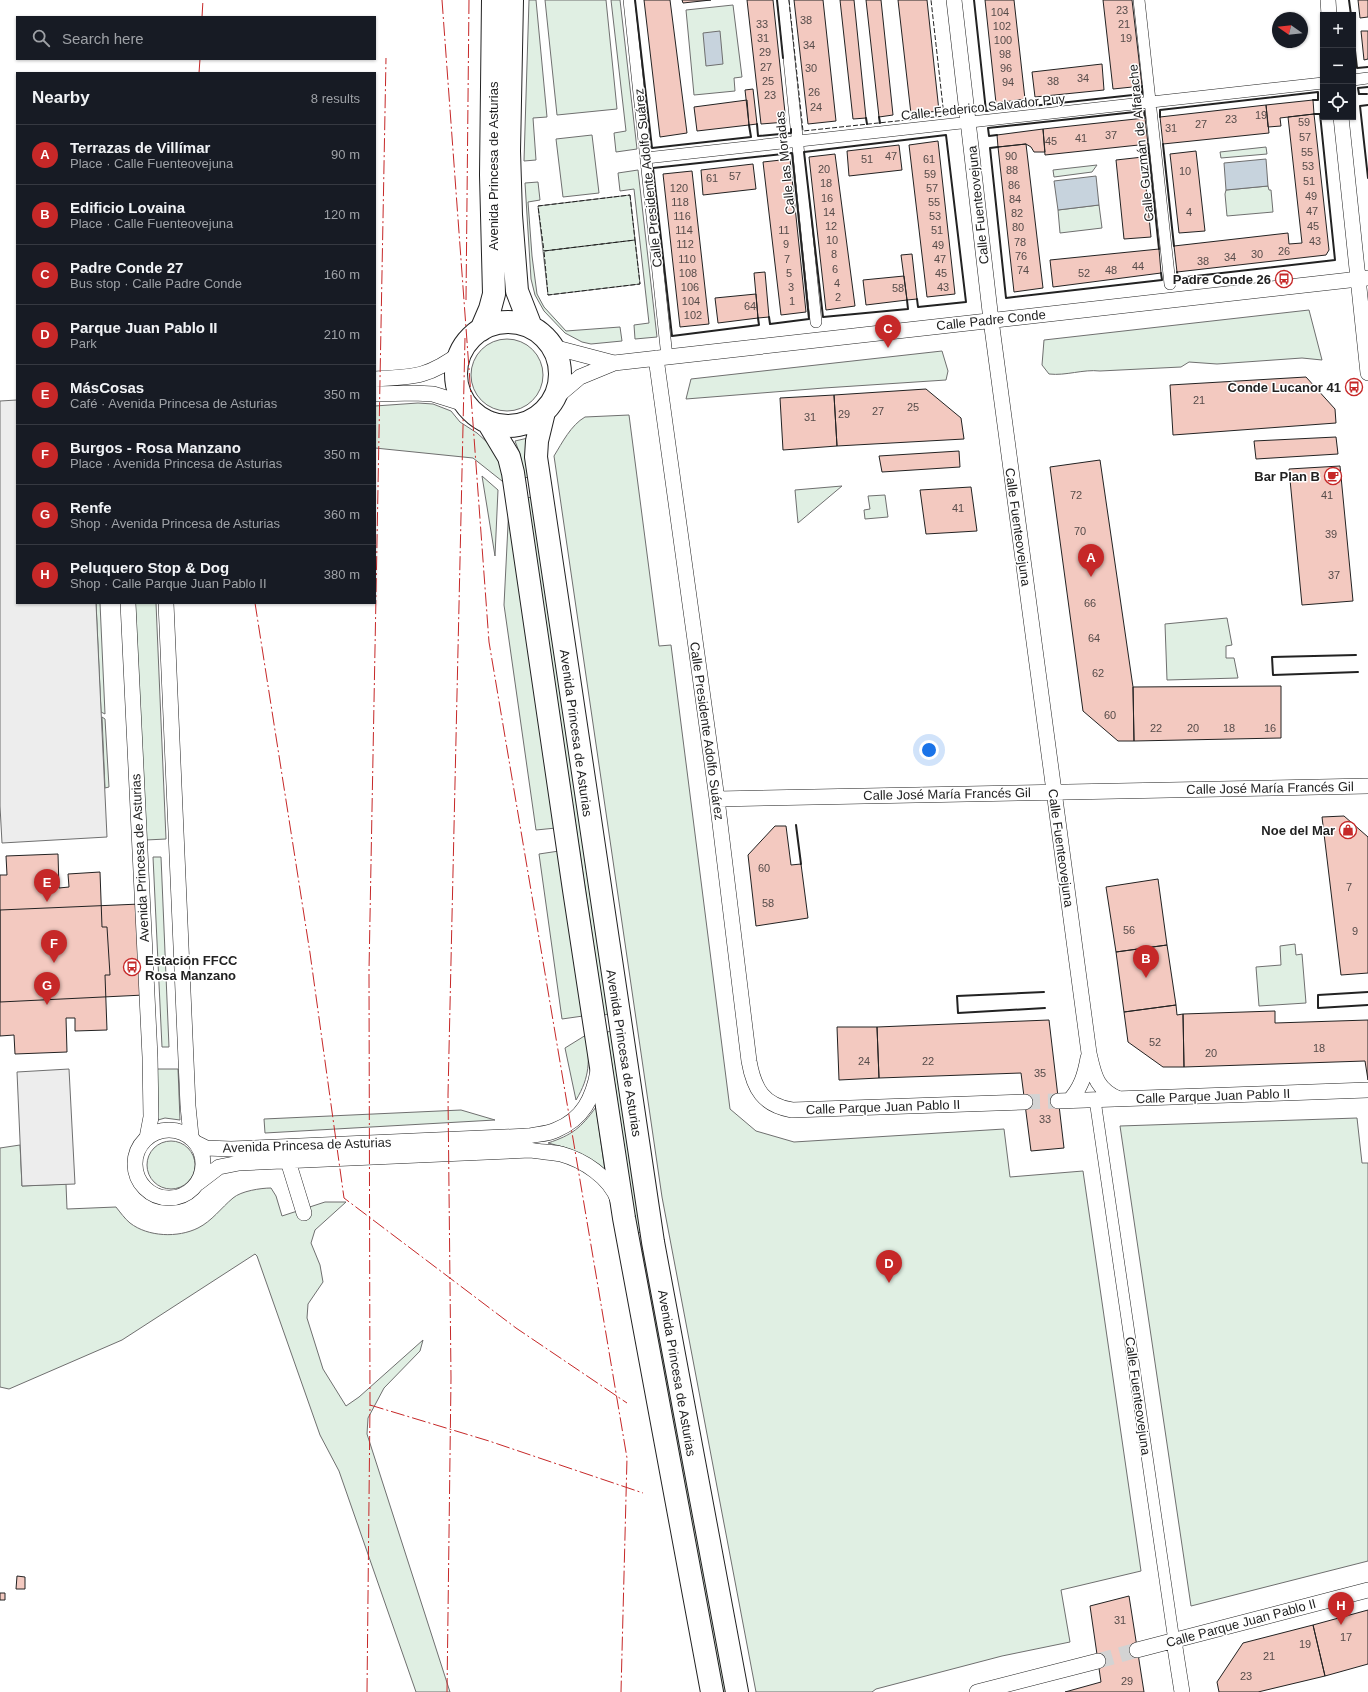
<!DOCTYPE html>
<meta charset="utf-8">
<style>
body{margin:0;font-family:Arial,sans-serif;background:#242831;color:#f1f3f6}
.controls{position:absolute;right:12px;top:12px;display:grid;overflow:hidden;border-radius:0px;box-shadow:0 1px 3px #0004}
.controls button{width:36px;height:36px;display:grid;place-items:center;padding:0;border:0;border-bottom:1px solid #363941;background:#171b24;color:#f1f3f6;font:20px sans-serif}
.compass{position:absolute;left:1272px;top:12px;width:36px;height:36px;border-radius:50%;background:#171b24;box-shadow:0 1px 3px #0004;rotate:284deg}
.you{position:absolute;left:929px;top:750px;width:14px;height:14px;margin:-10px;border:3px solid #fff;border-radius:50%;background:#1a73e8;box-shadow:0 0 0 6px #1a73e833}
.badge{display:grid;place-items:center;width:26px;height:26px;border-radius:50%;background:#c62828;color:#fff;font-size:13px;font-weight:700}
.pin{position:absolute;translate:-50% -33px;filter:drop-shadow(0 1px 2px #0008)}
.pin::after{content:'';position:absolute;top:21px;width:14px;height:12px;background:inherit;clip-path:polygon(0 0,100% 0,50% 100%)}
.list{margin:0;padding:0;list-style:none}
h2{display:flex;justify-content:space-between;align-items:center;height:52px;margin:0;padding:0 16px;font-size:17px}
h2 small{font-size:13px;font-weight:400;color:#9ea1a6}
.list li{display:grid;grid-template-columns:26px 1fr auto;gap:12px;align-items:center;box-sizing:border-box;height:60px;padding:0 16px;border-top:1px solid #363941}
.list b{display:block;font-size:15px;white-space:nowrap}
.list p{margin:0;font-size:13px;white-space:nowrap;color:#9ea1a6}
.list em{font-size:13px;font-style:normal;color:#9ea1a6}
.icon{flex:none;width:22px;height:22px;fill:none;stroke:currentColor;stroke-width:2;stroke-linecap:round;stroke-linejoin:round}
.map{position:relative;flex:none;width:1368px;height:1692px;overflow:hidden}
.search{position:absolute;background:#171b24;box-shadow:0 1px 3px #0004;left:16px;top:16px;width:360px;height:44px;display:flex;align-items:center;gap:10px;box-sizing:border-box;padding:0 14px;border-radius:0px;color:#9ea1a6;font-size:15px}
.panel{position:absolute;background:#171b24;box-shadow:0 1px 3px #0004;left:16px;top:72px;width:360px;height:532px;border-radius:0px}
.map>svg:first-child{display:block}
</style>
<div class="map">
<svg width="1368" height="1692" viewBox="0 0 1368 1692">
<rect width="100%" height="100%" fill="#fff"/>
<path fill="#e0efe3" stroke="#6f6f6f" d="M529,0H536L547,117L533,118L536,160L524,161Z
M545,0H606L617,109L557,115Z
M611,0H620L637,149L616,152L614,133L626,131Z
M733,5L742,77L734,78L735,91L694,95L686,10Z
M592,135L599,193L563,197L556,139Z
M1266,147L1267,154L1221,158L1220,152Z
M1097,165L1092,172L1054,177L1053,170Z
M638,170L657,337L635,339L634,325L649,323L634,189L620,191L618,173Z
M538,182L540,200L528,202L532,256L537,294L544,307L566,331L620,327L622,341L591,344L582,342L565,333L544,311L535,295L531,279L525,183Z
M1268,186L1269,190H1271L1273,212L1227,216L1225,194L1226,190Z
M630,195L640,284L548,295L538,206Z
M1099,205L1102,228L1060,233L1058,210Z
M1309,310L1322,360L1302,358L1217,364L1189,362L1181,367L1100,371C1083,369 1066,376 1049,374L1042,365L1044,340Z
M471 375a36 36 0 1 1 72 0a36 36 0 1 1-72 0Z
M942,351L948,371L946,380L824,388L686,399L691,379Z
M418,403L433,404L451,411L460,422L477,433L488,443L498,459L507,485L473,458L375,448V406Z
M629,415L659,646L671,645L730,1109L756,1131L794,1142L1004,1129L1010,1177L1083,1171L1141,1571L1061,1590L1070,1642L1002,1656L876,1689L872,1692H756L662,1197L554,456C562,443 571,425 585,417Z
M528,438L529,477L524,478L520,454L515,441Z
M482,476L498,490L495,556Z
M842,486L798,523L795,490Z
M885,495L888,517L865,519L864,510L870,509L868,496Z
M532,497L608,1014L604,1015L527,498Z
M509,505L556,828L536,830L504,605Z
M96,603H100L105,714L101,712Z
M135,603H156L166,839L146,840Z
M1227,618L1232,645L1226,646V658H1234L1238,678L1167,680L1165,624Z
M102,717L105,719L109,787L105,788Z
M559,851L583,1016L562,1019L539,854Z
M153,857H161L169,1047H162Z
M1295,944L1296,955L1302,954L1306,1003L1259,1006L1256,967L1281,965L1280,946Z
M611,1031L642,1232L637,1233L607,1032Z
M586,1035C590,1060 590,1077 576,1100L565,1048Z
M157,1069H178L180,1120L165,1118L158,1120Z
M596,1107L605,1171C586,1155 573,1149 548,1143C572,1135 581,1128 596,1107Z
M461,1110L495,1120L265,1133L264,1119Z
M1357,1118L1362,1163H1368V1561L1191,1606L1120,1126Z
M147 1165a24 24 0 1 1 48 0a24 24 0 1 1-48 0Z
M20,1145L22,1186L66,1184L67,1209L116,1207C120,1212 125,1219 130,1223C148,1237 178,1238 198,1228C212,1221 221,1208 233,1198C241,1191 261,1188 271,1188L276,1196L282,1216L325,1202H346L315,1230L311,1243L320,1265L323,1282L308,1304L307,1318L323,1369L346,1406L359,1397L423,1340L420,1351L384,1388L368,1418L367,1434L450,1692H416L339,1471L320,1435L257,1256L255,1254L122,1340L9,1389L0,1387V1148Z
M645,1251L728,1692H723L641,1252Z"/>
<path fill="#ededed" stroke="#6f6f6f" d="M17,400V603H96L107,837L2,843L0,806V401Z
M69,1069L75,1184L22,1186L17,1072Z"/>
<path fill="#c7d3dd" stroke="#6f6f6f" d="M720,31L723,64L706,66L703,33Z
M1266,159L1268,186L1226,190L1224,163Z
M1096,176L1099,205L1058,210L1054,181Z"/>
<path fill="#f3c9c0" stroke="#222" d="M644,0H670L687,133L660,137Z
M682,0H711L683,3Z
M747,0H773L786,122L761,124Z
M794,0H823L836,121L808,124Z
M840,0H854L866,118L853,119Z
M866,0H881L893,115L879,117Z
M898,0H927L939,111L911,114Z
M985,0H1014L1025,99L996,103Z
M1103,0H1132L1142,86L1113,89Z
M1358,0H1368V17L1360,18Z
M1361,31H1368V59L1364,60Z
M1102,64L1104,90L1035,97L1032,72Z
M753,89L757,124L749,125L745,90Z
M747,100L749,125L697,131L694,107Z
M1313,100L1314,114L1280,118L1281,126L1268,127L1266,105Z
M1266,105L1269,133L1163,144L1160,117Z
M1314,114L1329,250L1326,255L1177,272L1174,246L1288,233L1289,244L1302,243L1288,117Z
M1145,118L1148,144L1045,155L1043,129Z
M1043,129L1045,152H1034L1031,147L1026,144L998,147L997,135Z
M938,141L955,294L927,297L909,145Z
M1026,144L1043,288L1014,292L998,147Z
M899,145L902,170L849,176L847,151Z
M1196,151L1205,231L1179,233L1170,154Z
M835,154L855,306L826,310L809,157Z
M1143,157L1151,237L1124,239L1116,160Z
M790,159L806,312L781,315L763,162Z
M753,164L756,189L703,195L701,170Z
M692,171L709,324L680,327L663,174Z
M1159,249L1161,273L1053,287L1050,260Z
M912,254L917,299L907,300L901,255Z
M765,272L769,317L758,318L754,273Z
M904,276L907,300L866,305L863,280Z
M756,294L758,318L718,323L715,298Z
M1306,377L1335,409L1336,423L1173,435L1170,385Z
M926,389L961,418L964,439L837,446L834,395Z
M834,395L837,446L783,450L780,398Z
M1336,437L1338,454L1256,459L1254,441Z
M959,451L960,467L882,472L879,456Z
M1100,460L1133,687L1134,741H1118L1083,711L1050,467Z
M1340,466L1353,601L1302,605L1289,469Z
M971,487L977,531L926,534L920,490Z
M1281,686V738L1134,741L1133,687Z
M1344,816L1368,837V973L1341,975L1322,817Z
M775,826H786L791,865L801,864L808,918L756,926L748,855Z
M58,854L59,888L69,887L68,874L100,872L102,927H107L110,975H105L107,1030L75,1031V1018H66L67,1052L15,1054L14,1035L0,1036V875H7L6,856Z
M1158,879L1167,945L1116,952L1106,887Z
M140,904L144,995L0,1002V910Z
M1167,945L1176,1005L1124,1012L1116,952Z
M1176,1005L1177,1015L1183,1014L1184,1067H1163L1128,1042L1124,1012Z
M1275,1011V1023L1368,1020V1080L1365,1061L1184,1067L1183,1014Z
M1049,1020L1064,1148L1031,1151L1021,1073L879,1078L877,1027Z
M837,1027H877L879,1078L839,1080Z
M17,1576L25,1577V1589H16Z
M0,1593H5V1600H0Z
M1129,1596L1144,1692H1065L1101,1682L1090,1606Z
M1368,1610V1664L1325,1676L1313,1625Z
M1313,1625L1325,1676L1258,1692H1219L1217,1682L1243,1643Z"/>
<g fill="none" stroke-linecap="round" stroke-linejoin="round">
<path stroke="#d3d3d3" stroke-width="15" stroke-dasharray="15 8" stroke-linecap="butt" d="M1025,1102L1058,1101
M1098,1661L1137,1650"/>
<g stroke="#222" stroke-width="12">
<path id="pedestrian" d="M629,0L667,357
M783,0L816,322
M1139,0L1170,284
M1353,80L1368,78
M646,158L1323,83
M1095,1100L1174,1641"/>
</g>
<g stroke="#222" stroke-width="16">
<path id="minor" d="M954,0L991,320L1089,1053C1094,1075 1096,1089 1119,1099
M1328,0L1329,15
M1341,117L1368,373
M553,347L614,363
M656,358L717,799L749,1061C754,1089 763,1105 792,1110L1025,1102
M375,379C415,377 429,377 462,352
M375,394L414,393L433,394L465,404
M554,399L580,377L614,363L1368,278
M128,603L150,1057L151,1117L147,1138
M166,603L188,1106L191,1136
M717,799L1368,786
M1058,1101L1368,1090
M1069,1101C1081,1088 1085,1075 1088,1058
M135 1164a34 34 0 1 1 68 0a34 34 0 1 1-68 0Z
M198,1144L206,1148L231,1149L529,1136C538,1134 548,1134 556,1130C583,1119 593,1098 598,1071
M288,1161L304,1213
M198,1183L219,1167L239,1163L530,1150C540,1152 551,1152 561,1154C583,1160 610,1177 618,1200
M1174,1641L1182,1692
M1137,1650L1368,1590
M977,1692L1098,1661"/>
</g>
<g stroke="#222" stroke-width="24">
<path id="secondary" d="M512,0L509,151L511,215L517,291L531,327
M456 374a52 52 0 1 1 104 0a52 52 0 1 1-104 0Z
M481,330L490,309L494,294L491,175L493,0
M544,412L537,441L536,457L653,1242L737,1692
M488,422L509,457L513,473L574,890L624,1218L712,1692"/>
</g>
<use href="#pedestrian" stroke="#fff" stroke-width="11"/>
<use href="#minor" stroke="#fff" stroke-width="15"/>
<use href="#secondary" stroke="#fff" stroke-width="22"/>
<path stroke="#222" stroke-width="1" stroke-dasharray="5 2" stroke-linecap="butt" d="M789,0L803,131L944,116L931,0
M630,195L635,240L544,251L538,206Z
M635,240L640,284L548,295L544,251Z"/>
<path stroke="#222" stroke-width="2" d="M635,0L652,148L751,137L749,125
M777,0L783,58
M974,0L986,111L1142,94V86
M1349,0L1351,15
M1353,33L1357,68L1368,67
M1367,94H1359L1358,88L1368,87
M1368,105L1360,106L1368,178
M879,117L880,123
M1160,117V110L1318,92V100H1313
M866,118L867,124
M757,124L758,136L791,133V129
M997,135L989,136L988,128L1144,111L1145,118
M1148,144L1159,249
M1163,144L1174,246
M998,147L990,148L1006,298L1162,280L1161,273
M1177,272L1178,278L1335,260L1320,114H1314
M907,300L908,309L823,317L804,152L946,135L966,302L918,307L917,299
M758,318L759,325L672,336L653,168L792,153L809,319L770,324L769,317
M1356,655L1272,657L1273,675L1358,672
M796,825L801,864
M1044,992L957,996L958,1013L1045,1008
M1368,992L1318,995V1008L1368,1005"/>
<path stroke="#c62828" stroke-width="1" stroke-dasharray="14 3 2 3" stroke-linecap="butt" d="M442,0L489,642L627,1458L621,1692
M202,17L203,0
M199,73L200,59
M466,300L469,0
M255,603L310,953L344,1198L516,1328L627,1403
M370,1405L489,1441L643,1493
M367,1692L370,1405L369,971L386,58
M447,1692L451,1378L448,1095L465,338"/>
</g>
<defs>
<g id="bus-ring" transform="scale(0.9)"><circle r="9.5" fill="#fff" stroke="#c62828" stroke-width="1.5"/><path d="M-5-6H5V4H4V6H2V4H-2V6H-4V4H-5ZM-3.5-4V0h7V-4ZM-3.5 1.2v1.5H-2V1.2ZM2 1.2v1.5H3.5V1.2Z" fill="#c62828"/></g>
<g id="cafe-ring" transform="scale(0.9)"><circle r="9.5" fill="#fff" stroke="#c62828" stroke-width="1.5"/><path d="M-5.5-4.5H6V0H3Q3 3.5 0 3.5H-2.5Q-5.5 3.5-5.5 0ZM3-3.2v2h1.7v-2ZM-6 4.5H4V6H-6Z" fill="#c62828"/></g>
<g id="shop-ring" transform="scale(0.9)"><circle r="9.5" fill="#fff" stroke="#c62828" stroke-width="1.5"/><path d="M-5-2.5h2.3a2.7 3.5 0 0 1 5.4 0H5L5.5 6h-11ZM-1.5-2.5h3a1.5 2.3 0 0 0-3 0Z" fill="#c62828"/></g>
</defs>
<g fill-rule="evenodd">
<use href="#bus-ring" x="1284" y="279"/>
<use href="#bus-ring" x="1354" y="387"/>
<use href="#cafe-ring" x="1333" y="476"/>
<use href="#shop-ring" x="1348" y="830"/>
<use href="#bus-ring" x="132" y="967"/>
</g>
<g text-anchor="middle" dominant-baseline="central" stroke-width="3" stroke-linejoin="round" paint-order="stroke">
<g font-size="11" fill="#564c4a">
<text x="1122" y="10">23</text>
<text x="1000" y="12">104</text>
<text x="806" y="20">38</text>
<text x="762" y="24">33</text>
<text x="1124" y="24">21</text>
<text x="1002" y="26">102</text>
<text x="763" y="38">31</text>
<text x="1126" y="38">19</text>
<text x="1003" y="40">100</text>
<text x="809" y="45">34</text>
<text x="765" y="52">29</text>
<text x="1005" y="54">98</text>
<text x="766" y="67">27</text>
<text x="811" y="68">30</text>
<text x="1006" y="68">96</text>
<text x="1083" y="78">34</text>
<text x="768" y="81">25</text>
<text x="1053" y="81">38</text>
<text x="1008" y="82">94</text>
<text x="814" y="92">26</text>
<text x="770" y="95">23</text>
<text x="816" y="107">24</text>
<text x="1261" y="115">19</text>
<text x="1231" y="119">23</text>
<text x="1304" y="122">59</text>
<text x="1201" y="124">27</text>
<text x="1171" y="128">31</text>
<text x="1111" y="135">37</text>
<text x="1305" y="137">57</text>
<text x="1081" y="138">41</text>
<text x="1051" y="141">45</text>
<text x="1307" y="152">55</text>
<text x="891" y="156">47</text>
<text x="1011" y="156">90</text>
<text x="867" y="159">51</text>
<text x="929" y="159">61</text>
<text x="1308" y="166">53</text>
<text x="824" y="169">20</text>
<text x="1012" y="170">88</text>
<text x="1185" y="171">10</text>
<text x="930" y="174">59</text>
<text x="735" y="176">57</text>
<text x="712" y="178">61</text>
<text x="1309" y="181">51</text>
<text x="826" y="183">18</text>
<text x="1014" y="185">86</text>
<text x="679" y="188">120</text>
<text x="932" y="188">57</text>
<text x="1311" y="196">49</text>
<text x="827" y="198">16</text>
<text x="1015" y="199">84</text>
<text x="680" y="202">118</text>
<text x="934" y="202">55</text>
<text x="1312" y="211">47</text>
<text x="829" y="212">14</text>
<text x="1189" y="212">4</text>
<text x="1017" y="213">82</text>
<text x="682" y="216">116</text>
<text x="935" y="216">53</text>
<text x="831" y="226">12</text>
<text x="1313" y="226">45</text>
<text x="1018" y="227">80</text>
<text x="684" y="230">114</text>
<text x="784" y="230">11</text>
<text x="937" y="230">51</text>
<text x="832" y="240">10</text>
<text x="1315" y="241">43</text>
<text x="1020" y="242">78</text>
<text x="685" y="244">112</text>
<text x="786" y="244">9</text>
<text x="938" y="245">49</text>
<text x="1284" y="251">26</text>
<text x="834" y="254">8</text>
<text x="1257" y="254">30</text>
<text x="1021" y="256">76</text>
<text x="1230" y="257">34</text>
<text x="687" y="259">110</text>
<text x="787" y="259">7</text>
<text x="940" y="259">47</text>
<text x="1203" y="261">38</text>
<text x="1138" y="266">44</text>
<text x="835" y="269">6</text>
<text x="1023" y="270">74</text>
<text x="1111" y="270">48</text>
<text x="688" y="273">108</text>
<text x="789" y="273">5</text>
<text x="941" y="273">45</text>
<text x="1084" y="273">52</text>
<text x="837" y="283">4</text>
<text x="690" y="287">106</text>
<text x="791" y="287">3</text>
<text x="943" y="287">43</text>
<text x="898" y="288">58</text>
<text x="838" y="297">2</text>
<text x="691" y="301">104</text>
<text x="792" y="301">1</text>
<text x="750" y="306">64</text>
<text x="693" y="315">102</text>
<text x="1199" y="400">21</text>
<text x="913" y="407">25</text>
<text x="878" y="411">27</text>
<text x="844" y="414">29</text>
<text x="810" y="417">31</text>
<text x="1076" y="495">72</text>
<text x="1327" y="495">41</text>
<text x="958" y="508">41</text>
<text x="1080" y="531">70</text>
<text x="1331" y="534">39</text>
<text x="1334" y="575">37</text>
<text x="1090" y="603">66</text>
<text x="1094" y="638">64</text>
<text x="1098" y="673">62</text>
<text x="1110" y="715">60</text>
<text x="1156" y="728">22</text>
<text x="1193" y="728">20</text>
<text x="1229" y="728">18</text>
<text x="1270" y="728">16</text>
<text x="764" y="868">60</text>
<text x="1349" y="887">7</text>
<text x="768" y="903">58</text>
<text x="1129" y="930">56</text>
<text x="1355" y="931">9</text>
<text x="1155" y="1042">52</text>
<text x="1319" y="1048">18</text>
<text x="1211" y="1053">20</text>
<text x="864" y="1061">24</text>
<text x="928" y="1061">22</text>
<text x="1040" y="1073">35</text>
<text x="1045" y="1119">33</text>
<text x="1120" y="1620">31</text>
<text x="1346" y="1637">17</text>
<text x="1305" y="1644">19</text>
<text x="1269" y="1656">21</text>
<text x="1246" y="1676">23</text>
<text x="1127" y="1681">29</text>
</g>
<g font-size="13" fill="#222" stroke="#fff">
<text transform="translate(983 107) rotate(-6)">Calle Federico Salvador Puy</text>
<text transform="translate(1141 143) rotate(-96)">Calle Guzmán de Alfarache</text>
<text transform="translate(785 163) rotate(-96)">Calle las Moradas</text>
<text transform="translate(493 166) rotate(-90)">Avenida Princesa de Asturias</text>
<text transform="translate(648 178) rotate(-96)">Calle Presidente Adolfo Suárez</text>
<text transform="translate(978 205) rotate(-96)">Calle Fuenteovejuna</text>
<text transform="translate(991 320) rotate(-6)">Calle Padre Conde</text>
<text transform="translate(1018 527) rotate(82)">Calle Fuenteovejuna</text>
<text transform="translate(707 731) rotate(82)">Calle Presidente Adolfo Suárez</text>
<text transform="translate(576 733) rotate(82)">Avenida Princesa de Asturias</text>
<text transform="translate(1270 788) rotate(-1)">Calle José María Francés Gil</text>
<text transform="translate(947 794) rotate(-1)">Calle José María Francés Gil</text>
<text transform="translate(1061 848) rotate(82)">Calle Fuenteovejuna</text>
<text transform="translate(140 858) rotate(-93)">Avenida Princesa de Asturias</text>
<text transform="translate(624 1053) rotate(81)">Avenida Princesa de Asturias</text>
<text transform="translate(1213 1096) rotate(-2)">Calle Parque Juan Pablo II</text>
<text transform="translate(883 1107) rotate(-2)">Calle Parque Juan Pablo II</text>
<text transform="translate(307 1145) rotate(-2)">Avenida Princesa de Asturias</text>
<text transform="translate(677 1373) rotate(80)">Avenida Princesa de Asturias</text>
<text transform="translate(1138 1396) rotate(82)">Calle Fuenteovejuna</text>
<text transform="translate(1241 1623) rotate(-15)">Calle Parque Juan Pablo II</text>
</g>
<g font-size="13" font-weight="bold" fill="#222" stroke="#fff" text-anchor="end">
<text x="1271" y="279">Padre Conde 26</text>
<text x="1341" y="387">Conde Lucanor 41</text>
<text x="1320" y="476">Bar Plan B</text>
<text x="1335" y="830">Noe del Mar</text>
<text x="145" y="960" text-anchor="start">Estación FFCC<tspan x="145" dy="15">Rosa Manzano</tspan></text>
</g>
</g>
</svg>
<div class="controls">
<button>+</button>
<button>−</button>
<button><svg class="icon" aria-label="locate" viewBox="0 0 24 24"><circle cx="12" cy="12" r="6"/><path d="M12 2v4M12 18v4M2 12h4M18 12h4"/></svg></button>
</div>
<svg class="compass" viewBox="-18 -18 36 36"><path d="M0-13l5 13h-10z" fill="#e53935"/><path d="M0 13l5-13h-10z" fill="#9ea1a6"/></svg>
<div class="you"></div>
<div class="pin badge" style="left:1091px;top:577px">A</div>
<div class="pin badge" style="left:1146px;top:978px">B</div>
<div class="pin badge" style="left:888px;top:348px">C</div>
<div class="pin badge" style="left:889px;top:1283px">D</div>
<div class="pin badge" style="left:47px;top:902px">E</div>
<div class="pin badge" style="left:54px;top:963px">F</div>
<div class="pin badge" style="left:47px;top:1005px">G</div>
<div class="pin badge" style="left:1341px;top:1625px">H</div>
<div class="search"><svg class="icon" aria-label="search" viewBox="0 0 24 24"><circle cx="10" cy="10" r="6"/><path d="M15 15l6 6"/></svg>Search here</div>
<section class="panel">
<h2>Nearby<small>8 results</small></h2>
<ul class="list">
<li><span class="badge">A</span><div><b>Terrazas de Villímar</b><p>Place · Calle Fuenteovejuna</p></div><em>90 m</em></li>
<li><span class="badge">B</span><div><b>Edificio Lovaina</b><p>Place · Calle Fuenteovejuna</p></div><em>120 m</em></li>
<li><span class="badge">C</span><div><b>Padre Conde 27</b><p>Bus stop · Calle Padre Conde</p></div><em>160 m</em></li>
<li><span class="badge">D</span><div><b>Parque Juan Pablo II</b><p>Park</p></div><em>210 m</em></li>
<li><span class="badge">E</span><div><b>MásCosas</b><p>Café · Avenida Princesa de Asturias</p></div><em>350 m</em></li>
<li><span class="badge">F</span><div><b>Burgos - Rosa Manzano</b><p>Place · Avenida Princesa de Asturias</p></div><em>350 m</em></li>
<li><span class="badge">G</span><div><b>Renfe</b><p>Shop · Avenida Princesa de Asturias</p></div><em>360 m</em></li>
<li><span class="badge">H</span><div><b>Peluquero Stop &amp; Dog</b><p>Shop · Calle Parque Juan Pablo II</p></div><em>380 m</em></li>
</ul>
</section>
</div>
